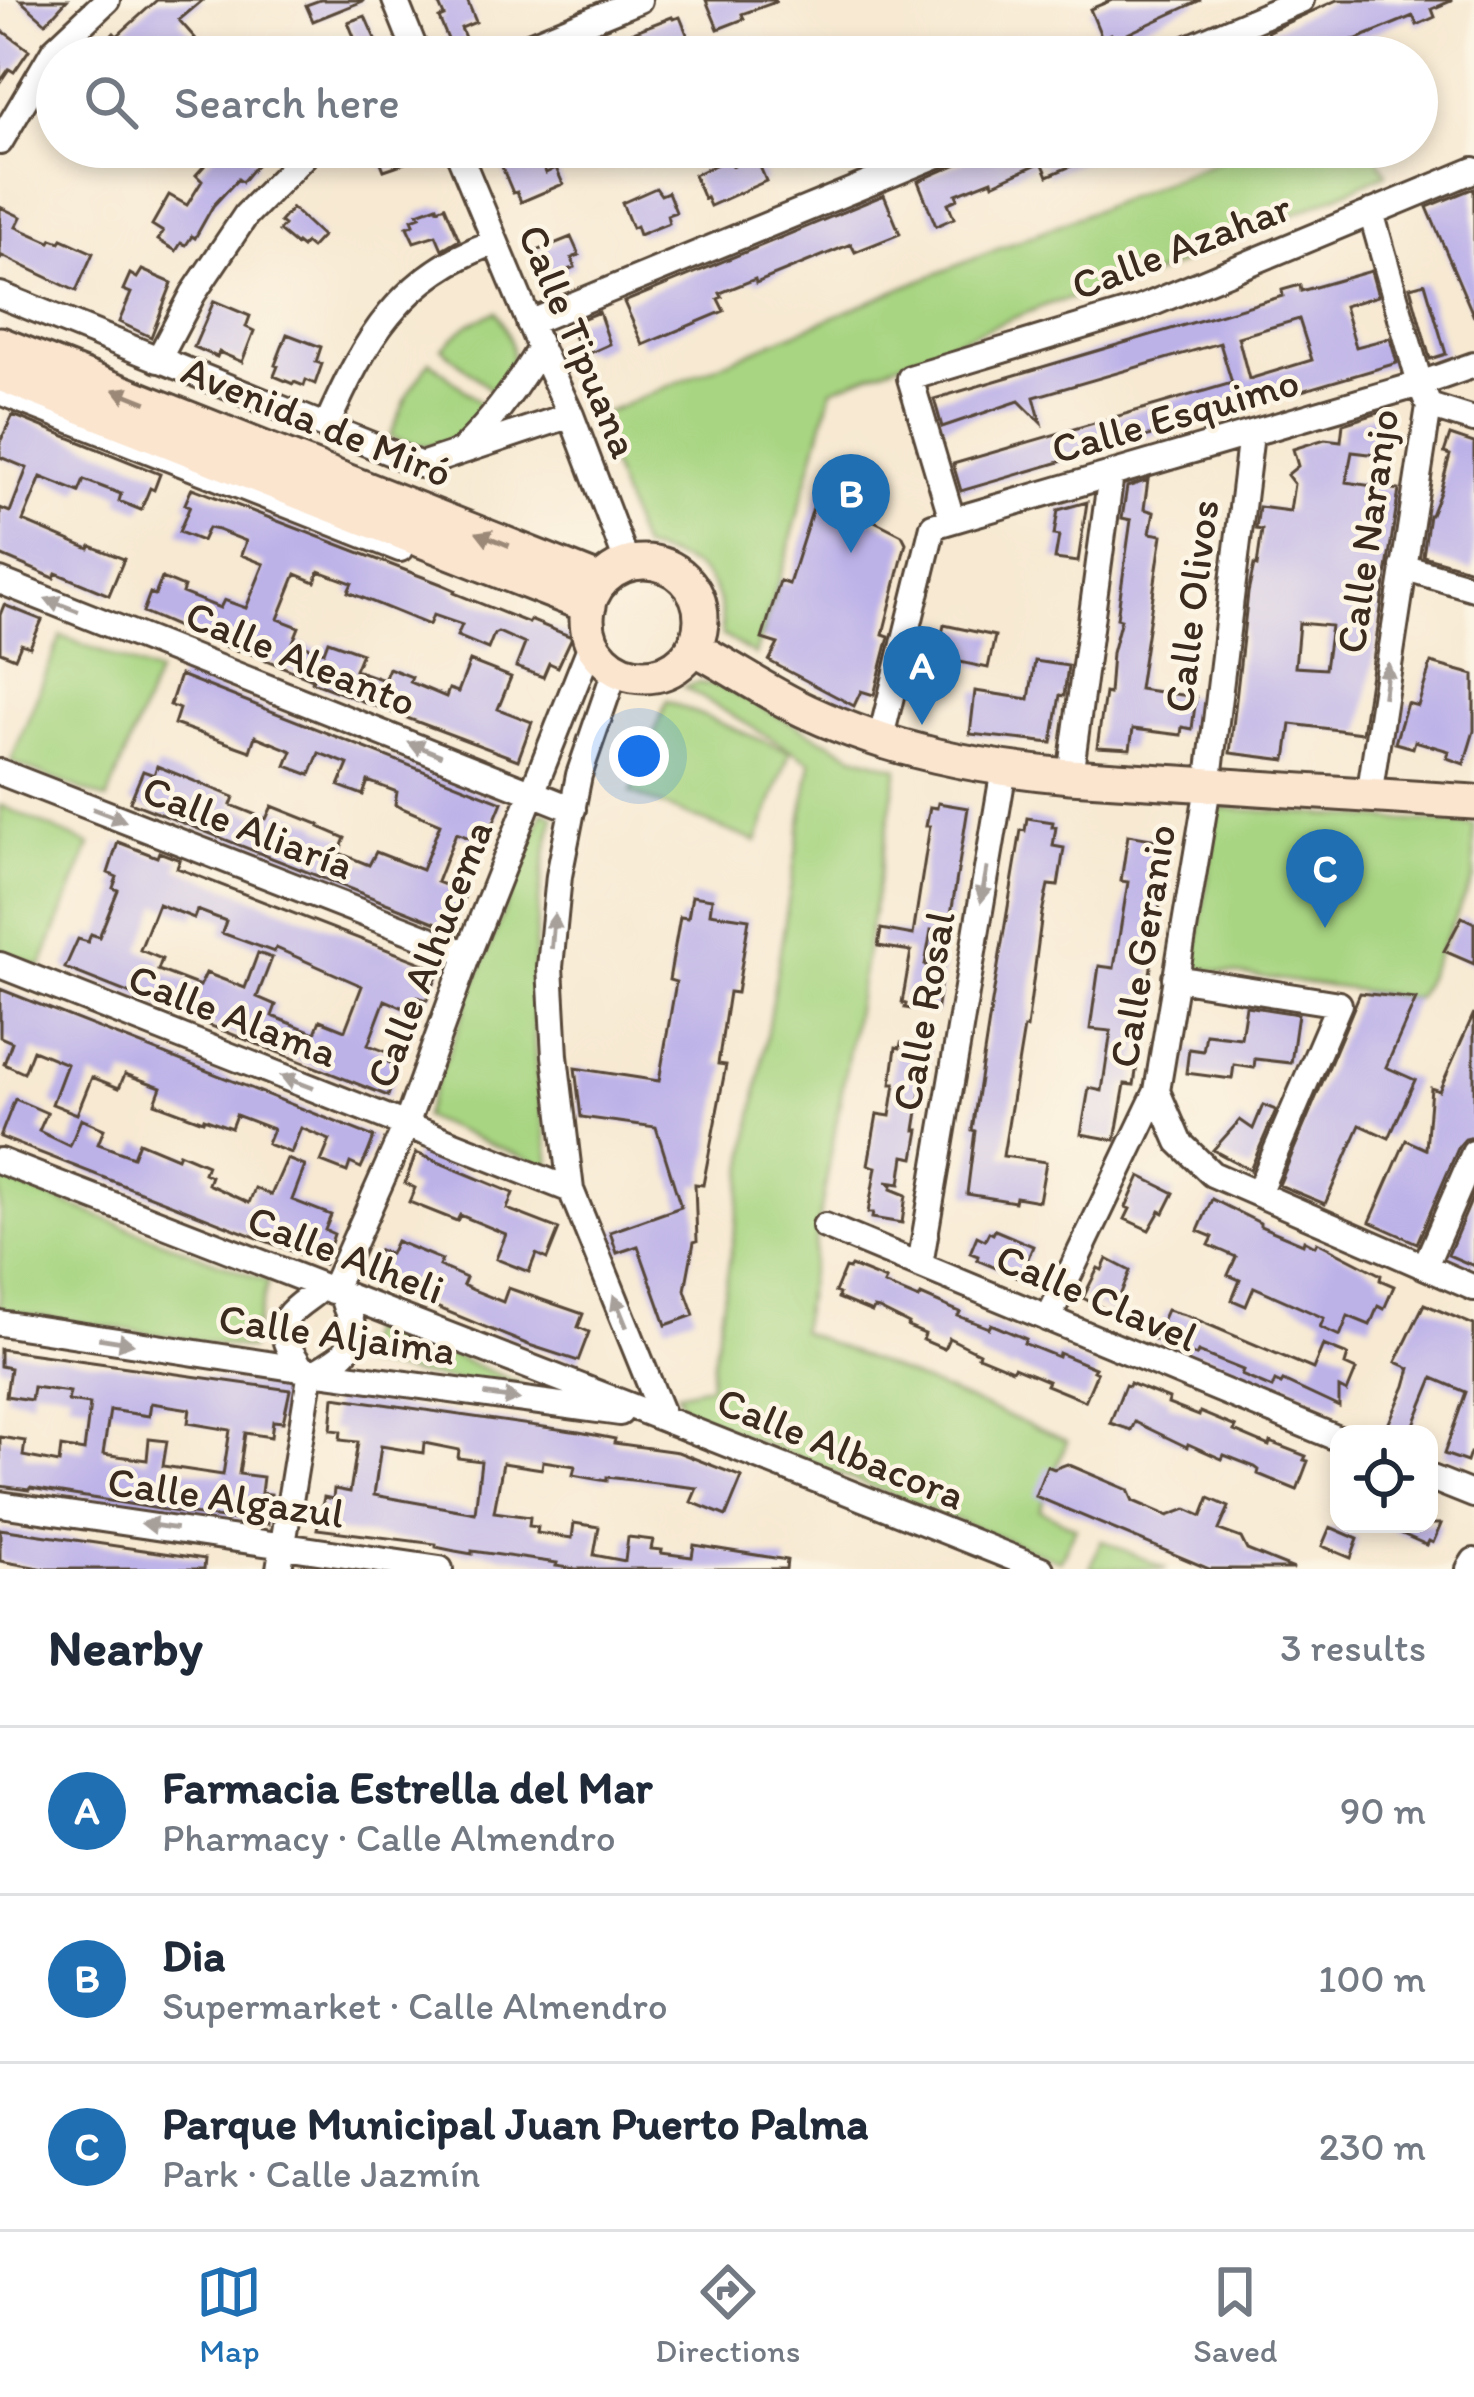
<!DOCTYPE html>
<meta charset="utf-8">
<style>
body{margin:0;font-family:Itim,sans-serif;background:#f2f2f3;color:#1f2937}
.controls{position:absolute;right:36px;bottom:36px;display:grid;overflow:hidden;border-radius:24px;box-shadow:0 6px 18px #0003}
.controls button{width:108px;height:108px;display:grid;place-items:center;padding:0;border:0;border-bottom:3px solid #e0e1e3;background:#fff;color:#1f2937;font:60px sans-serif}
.you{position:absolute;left:639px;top:756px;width:42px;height:42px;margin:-30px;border:9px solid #fff;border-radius:50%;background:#1a73e8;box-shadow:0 0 0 18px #1a73e833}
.badge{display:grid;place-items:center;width:78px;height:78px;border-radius:50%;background:#1f6fb2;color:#fff;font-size:39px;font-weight:700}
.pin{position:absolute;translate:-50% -99px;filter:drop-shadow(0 3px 6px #0008)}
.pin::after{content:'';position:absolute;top:63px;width:42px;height:36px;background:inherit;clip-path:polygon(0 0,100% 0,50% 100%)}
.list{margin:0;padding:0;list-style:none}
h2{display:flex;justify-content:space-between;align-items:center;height:156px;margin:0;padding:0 48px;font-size:51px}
h2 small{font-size:39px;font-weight:400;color:#747a83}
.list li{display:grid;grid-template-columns:78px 1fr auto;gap:36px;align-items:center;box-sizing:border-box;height:168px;padding:0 48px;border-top:3px solid #e0e1e3}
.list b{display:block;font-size:45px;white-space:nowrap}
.list p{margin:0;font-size:39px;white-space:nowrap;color:#747a83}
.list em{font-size:39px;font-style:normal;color:#747a83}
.icon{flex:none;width:66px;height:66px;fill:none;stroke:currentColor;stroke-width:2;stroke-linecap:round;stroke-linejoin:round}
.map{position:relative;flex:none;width:1474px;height:1569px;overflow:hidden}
.search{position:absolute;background:#fff;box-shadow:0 6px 18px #0003;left:36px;right:36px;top:36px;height:132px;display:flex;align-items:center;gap:30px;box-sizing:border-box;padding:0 42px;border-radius:66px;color:#747a83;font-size:45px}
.sheet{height:660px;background:#fff}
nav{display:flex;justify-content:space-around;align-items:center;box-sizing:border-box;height:168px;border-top:3px solid #e0e1e3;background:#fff;font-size:33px;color:#747a83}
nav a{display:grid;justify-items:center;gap:6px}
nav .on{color:#1f6fb2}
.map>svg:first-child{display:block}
</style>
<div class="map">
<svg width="1474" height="1569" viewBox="0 0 1474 1569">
<rect width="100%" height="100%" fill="#fcf5e5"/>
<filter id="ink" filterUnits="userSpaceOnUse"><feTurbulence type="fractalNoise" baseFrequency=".00833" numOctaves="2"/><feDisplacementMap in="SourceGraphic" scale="24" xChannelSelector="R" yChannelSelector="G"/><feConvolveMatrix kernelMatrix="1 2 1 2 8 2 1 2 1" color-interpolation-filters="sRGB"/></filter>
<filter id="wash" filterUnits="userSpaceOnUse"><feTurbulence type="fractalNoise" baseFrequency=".004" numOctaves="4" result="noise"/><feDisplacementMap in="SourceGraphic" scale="48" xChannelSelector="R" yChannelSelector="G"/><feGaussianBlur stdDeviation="2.7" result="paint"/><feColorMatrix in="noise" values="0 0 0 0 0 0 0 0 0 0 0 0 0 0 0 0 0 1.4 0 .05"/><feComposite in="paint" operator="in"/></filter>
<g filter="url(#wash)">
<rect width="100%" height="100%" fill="#f7e9d2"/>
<path fill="#a8d582" stroke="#728050" stroke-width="3" d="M1252,147H1373L1386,174L1135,283L1049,304L832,389L786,558L755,655L722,635C724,574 696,561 642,549L593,418L911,284Z
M496,312C518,347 516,360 498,396L442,348L467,325Z
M430,361L488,410C453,443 439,455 390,437L409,392Z
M61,636L157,674L107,800L11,762Z
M698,683L719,686L854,755L898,768L800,1331L1067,1441L1040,1510L1076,1528L1060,1561L686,1413L677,1393L709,1386L811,762L684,687Z
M667,701L790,752L757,842L631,793Z
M0,805L90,845L41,967L0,951Z
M1219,808L1474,825V878L1417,998L1194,968Z
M543,811L554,816C534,893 529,998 537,1078C540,1106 546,1134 550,1162L547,1167L423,1117Z
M0,1178L268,1282L250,1349L0,1310Z
M370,1322L521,1384L520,1391L359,1365L357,1358Z
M1101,1540L1167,1569H1090Z"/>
<g id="blocks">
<path fill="#bdb2e8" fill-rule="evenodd" d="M20,0H67L46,23Z
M157,0H203L179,20L195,38L174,57H111L101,47L114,33L117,36Z
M320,0H363V1L313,21L306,5Z
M437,0H467L476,22L461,28L468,45L453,51L439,18L444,16Z
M706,0H775L776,2L742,14L744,19L718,29Z
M1112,0H1201L1114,40L1111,34L1102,38L1090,9Z
M1337,0H1451V1L1432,9L1435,17L1417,25L1413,16L1357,39L1335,44L1313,57H1278L1267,32Z
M365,16L383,57H362L348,22Z
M672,17L673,19L680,17L693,49L682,53L683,57H585L635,36L633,32Z
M0,29L29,50L14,72L9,69L0,82Z
M221,147H240L258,163L242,182L238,179L213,206L195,238L192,236L186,245L181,243L176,251L158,240L163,232L152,225L169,195L187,205L202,181L196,175Z
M383,147H440V151L384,170L378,155L385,153Z
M517,147H535L546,173L556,168L563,184L521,202L517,192L513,193L497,155Z
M996,147H1115L1048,176L1042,162L993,184L992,180L956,194L958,199L948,203L954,218L936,226L918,181Z
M756,157L766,181L710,206L706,197L704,199L694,175L728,159L732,166Z
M656,188L661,195L668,192L676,212L667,215L669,223L639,235L636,226L632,228L622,203Z
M1474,188V317L1427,207Z
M884,195L900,234L855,252L851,244L756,283L755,279L720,293L722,297L718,299L724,311L643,345L624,302Z
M437,206L438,209L445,206L459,239L442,249L436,235L414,242L407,227L414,224L412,219L420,216L418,213Z
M0,207L21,217L16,227L50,242L52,239L60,242L62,239L93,253L76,291L2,256L0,260Z
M292,208L322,236L311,248L305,243L302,247L297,243L296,245L279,231L284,225L280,222Z
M571,237L579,255L572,258L575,267L554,276L552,273L545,276L536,251Z
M142,270L172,283L151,337L119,322L131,293L123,290L130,274L137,278Z
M1371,271L1378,296L1344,306L1356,347L1390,338L1397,363L961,491L953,464L1232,383L1220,343L1034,397L1041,423L1019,401L942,427L934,399L1283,296L1282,290L1300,285L1301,291ZM1299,319L1312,360L1249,379L1238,337Z
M1425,283L1446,354L1430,359L1410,287Z
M214,301L250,316L246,327L254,331L242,362L219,352L217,357L194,347Z
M599,312L610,344L590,353L588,349L581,352L569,324Z
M287,334L321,347L316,362L322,364L315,384L306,380L304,386L294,382L293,384L274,376L278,366L275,365Z
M1382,412L1378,455L1352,452L1346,482L1399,490L1362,733L1291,724L1286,760L1230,753L1248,593L1254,565L1257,566L1262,530L1256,529L1259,507L1290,511L1294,484L1287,475L1298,466L1293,449L1325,439L1341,441L1343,424ZM1299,623L1331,626L1325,669L1295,667Z
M13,415L160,474L154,490L150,488L141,510L119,501L121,494L84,480L79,492L41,477L23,521L89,549L91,546L124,559L109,595L56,573L54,578L0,555V508L10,512L27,468L0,457V442Z
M1450,435L1474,443V563L1472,570L1423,556L1429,515H1431L1440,492L1450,455L1444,453Z
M1148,480L1144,509L1154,512L1150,533L1162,535L1139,689L1196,697L1192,729L1182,727L1181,735L1133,729L1130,749L1097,747L1105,693L1109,694L1112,653L1121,619L1117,618L1131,520L1122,518L1127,487Z
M820,486L856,503L853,510L902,535L906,543L883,634L889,636L874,695L861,691L854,706L769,661L778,644L762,639L780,581L789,584Z
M192,488L441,584L455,590L454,593L529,623L530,620L572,637L558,667L549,663L543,677L516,667L525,644L498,632L494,634L488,649L457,636L462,625L433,615L429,625L348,592L352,583L319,571L315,582L296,574L278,619L299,627L293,642L324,652L328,641L362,653L355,670L384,680L389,668L412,677L410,682L446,697L449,689L458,692L470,661L511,677L498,709L532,722L518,760L312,682L313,679L239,649L238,651L215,643L143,612L150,593L155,595L162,578L184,587L182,593L220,608L224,600L246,608L264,564L241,555L246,541L218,530L208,528L202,541L179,532L190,506L185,504Z
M1087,502L1078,562L1055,559L1059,536L1054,535L1058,510Z
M4,605L42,620L30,647L21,644L15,658L0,652V615Z
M944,625L995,636L988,668L937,657Z
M1035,661L1068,666L1064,696L1060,695L1052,743L970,734L975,691L1029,699Z
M1431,663L1474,675V731L1464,764L1447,758L1449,751L1415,741L1413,748L1395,743L1407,703L1418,706Z
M180,675L502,802L491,829L481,825L475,840L456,833L437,882L466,893L452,929L130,802L143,771L154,775L157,766L234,797L231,805L266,819L272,806L320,825L319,827L345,838L339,853L369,865L376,852L422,870L440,824L395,805L397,792L368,781L363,795L339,786L348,764L319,753L310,775L286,766L292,751L255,736L250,751L174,724L179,709L170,705Z
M938,803L968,808L948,933L931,930L925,965L943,967L936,1013L905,1008L906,1004L902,1003L911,951L878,946L881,929L913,935L930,826H926L930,807L937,808Z
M1027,818L1053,822L1052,827H1056L1053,846L1064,848L1058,886L1048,885L1042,913L1027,1028H1024L1003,1156L1046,1162L1039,1201L1016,1197L1015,1202L967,1194L975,1131L972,1130L991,1008L1021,830L1025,831Z
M1128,835L1169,842L1134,1085L1125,1084L1115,1140L1081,1134L1089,1088L1102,1091L1111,1031L1090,1029L1099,966L1114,968L1128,882L1121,881Z
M118,842L157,857L159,852L180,860L177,868L440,970L427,1000L417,997L411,1011L385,1000L368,1045L392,1054L388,1062L398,1066L388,1096L65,968L78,939L88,942L91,934L99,937L118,890L113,888L117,877L108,873ZM158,904L194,918L197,910L226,921L222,933L274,952L276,948L362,986L345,1030L320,1020L315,1033L272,1016L276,1005L257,997L272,958L258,953L245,988L206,973L200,986L158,970L162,959L140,950Z
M692,896L712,899L710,913L749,919L737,993L729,992L718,1064L726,1065L703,1185L695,1184L697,1241L694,1242L685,1290L694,1315L666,1325L638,1246L617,1253L610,1232L681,1207L656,1127L581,1117L575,1068L659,1081L676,982L669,980L680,917L688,918Z
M1462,917L1474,923V964L1444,951Z
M0,989L374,1137L367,1155L361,1168L350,1163L347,1172L321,1162L330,1140L301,1128L291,1153L267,1144L273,1129L236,1115L231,1128L204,1118L203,1121L155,1103L161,1087L125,1074L119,1088L92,1077L77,1114L52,1104L67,1064L33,1050L24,1073L4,1064L12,1042L0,1037Z
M1360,993L1416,999L1386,1067L1415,1080L1389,1138L1360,1125L1325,1204L1279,1185Z
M1246,1006L1298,1014L1291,1063L1255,1059L1254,1068L1234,1065L1232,1079L1186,1073L1189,1049L1203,1051L1206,1034L1241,1038Z
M1474,1013V1137L1465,1139L1459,1146L1417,1243L1370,1222L1406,1140L1426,1149L1431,1088L1439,1091Z
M901,1043L931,1048L924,1093H921L915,1130H919L914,1158L904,1156L900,1184L886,1182L892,1185L891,1189L906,1195L902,1223L872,1218L873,1213H868L876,1167L868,1165L877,1114L890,1116L895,1084H891L896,1047L900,1048Z
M15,1099L47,1113L39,1131L70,1146L81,1119L104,1129L98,1144L133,1157L139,1142L177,1158L179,1153L207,1165L204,1173L211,1176L208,1184L249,1203L255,1188L271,1195L287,1159L305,1166L292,1200L331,1215L325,1230L334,1234L324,1264L0,1137Z
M1263,1105L1276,1110L1250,1170L1213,1150L1240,1120L1253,1129Z
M416,1153L513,1193L507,1209L559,1229L547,1259L536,1254L529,1272L496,1259L506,1234L460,1215L457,1221L409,1202L415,1188L405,1183Z
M1140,1176L1174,1193L1164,1213L1160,1211L1149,1230L1125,1219L1130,1209L1126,1207Z
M1474,1194V1266L1448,1255Z
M1212,1199L1260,1223V1226L1303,1244L1304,1240L1315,1246L1317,1242L1381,1275L1380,1280L1394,1286L1384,1309L1378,1306L1370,1325L1348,1316L1340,1336L1320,1327L1324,1318L1254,1287L1246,1306L1232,1300L1240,1280L1228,1275L1236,1257L1209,1245L1213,1237L1198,1231Z
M995,1230L1033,1246L1020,1278L977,1260L978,1256L970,1253L977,1236L985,1240L989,1232L993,1234Z
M396,1241L442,1260L439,1266L466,1278L463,1285L473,1290L503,1302L508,1288L583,1314L578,1327L589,1332L578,1361L529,1345L368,1279L379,1250L390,1254Z
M1107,1259L1130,1271L1113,1313L1083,1298L1098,1268L1102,1270Z
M851,1266L886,1280L884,1284L888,1286L919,1299L921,1295L960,1312L958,1316L989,1328L991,1324L1026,1339L1024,1343L1028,1345L1058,1357L1059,1353L1095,1368L1093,1371L1097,1373L1085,1401L1046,1385L1048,1381L1014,1367L1012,1370L978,1356L979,1353L949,1338L944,1349L923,1340L925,1334L908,1327L909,1324L879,1309L874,1308L872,1312L838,1298L839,1294L835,1292L845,1268L849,1269Z
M1424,1304L1474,1325V1454L1470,1453L1467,1462L1444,1454L1466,1392L1433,1378L1410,1434H1384L1405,1386L1410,1368L1396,1362Z
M1167,1310L1188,1316L1313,1369L1323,1345L1348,1355L1345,1365L1356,1370L1347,1392L1339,1388V1407L1283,1381L1281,1384L1275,1381L1272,1388L1241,1375L1243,1370L1198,1352L1196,1356L1154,1339Z
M0,1349L290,1390L283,1422L273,1421L271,1437L245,1433L239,1474L263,1477L261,1493L271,1494L268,1524L184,1513L30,1488L29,1490L0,1486V1437L25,1441L23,1456L59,1463L61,1447L84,1451L90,1404L68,1401L70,1392L33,1387L31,1400L6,1396L10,1368L0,1366ZM151,1403L190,1409L188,1423L230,1430L223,1475L163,1466L167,1441L149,1439L147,1460L103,1454L110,1410L149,1416Z
M1130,1383L1169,1399L1168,1404L1199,1416L1200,1412L1236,1427L1234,1431L1269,1446L1270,1442L1306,1456L1304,1460L1308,1461L1297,1490L1258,1474L1259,1470L1255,1467L1224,1455L1222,1459L1188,1444L1187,1447L1135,1422L1131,1430L1110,1423L1125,1385L1129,1386Z
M334,1397L579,1432L615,1439L614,1443L678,1452L742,1477L726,1516L691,1502L697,1488L607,1477V1481L589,1478L573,1475L575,1466L543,1461L542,1469L503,1463L494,1512L530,1517L529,1526L538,1527L537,1533L572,1538L574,1523L599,1527L594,1555L625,1561L628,1537L653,1540L651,1549L662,1550L661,1553L692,1557L694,1545L787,1560L786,1569H576L556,1566L557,1563L472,1551V1554L455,1551L436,1547V1544L317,1529L324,1497L333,1499L334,1489L350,1492L358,1442L340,1440L341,1431L331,1430ZM424,1443L459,1450L458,1458L481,1461L475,1513L374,1495L381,1446L423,1453Z
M1067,1464L1128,1490L1133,1501L1168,1516L1186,1509L1202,1516L1209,1498L1229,1507L1219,1530L1241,1538L1247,1550L1294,1569H1209L1035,1496L1047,1466L1054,1469Z
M1380,1524H1441L1433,1543L1429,1541L1427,1545Z
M1330,1527L1358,1539L1351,1558L1322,1546Z
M0,1529L205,1559L204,1569H45L0,1561Z"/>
</g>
</g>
<g filter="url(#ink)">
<use href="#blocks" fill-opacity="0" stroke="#574739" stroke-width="3"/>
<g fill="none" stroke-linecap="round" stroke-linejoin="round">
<g stroke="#574739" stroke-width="30">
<path id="street" d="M395,0L418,57
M500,57L639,0
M1167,57L1301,0
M0,142L54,50L107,0
M456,147L540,348L571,415L628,565
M0,295L421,465L571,415
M529,323L957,147
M158,360L193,294L246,215L313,147
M0,392L400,549
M1429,406L1474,420
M326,427C364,340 401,275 495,242
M1251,434L1208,787L1157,1091L1179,1142L1212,1174L1474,1288
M466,446C495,417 518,385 540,348
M952,519L910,378L1139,309L1474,170
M1403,567L1474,588
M0,581L573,809
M616,668L579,775L559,876L550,967L555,1056L571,1190L664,1419
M880,741L933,526L1420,384L1474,365
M0,772L468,954
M1070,776L1111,474
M1369,796L1429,406L1420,384L1371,212
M0,965L571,1190
M1175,978L1339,1004L1258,1193
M0,1161L664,1419L1041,1569
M825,1226L1339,1439
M920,1265L1004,769
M1425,1266L1474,1153
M332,1291L406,1125L468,954L592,642
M1048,1319L1157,1091
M0,1323L326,1373L620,1413
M301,1369C297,1358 289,1352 286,1342C276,1311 305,1304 322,1287
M317,1371C336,1360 357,1350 352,1325C350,1312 343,1308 343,1295
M1429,1477L1474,1495
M0,1504L440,1569
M279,1569L311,1371
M1469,1569L1474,1561"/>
</g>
<g stroke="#574739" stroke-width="39">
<path id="secondary" d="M0,344L601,582
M0,374L589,606
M587 619a57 57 0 1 1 114 0a57 57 0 1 1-114 0Z
M694,648C732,668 769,694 808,712C892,751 979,768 1070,776L1474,802"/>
</g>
<use href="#street" stroke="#fff" stroke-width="24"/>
<use href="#secondary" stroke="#fbe5cf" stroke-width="33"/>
</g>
<defs><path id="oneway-solid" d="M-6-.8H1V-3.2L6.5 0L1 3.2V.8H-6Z" transform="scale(3)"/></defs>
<g fill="#9b8876">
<use href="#oneway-solid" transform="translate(130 396) rotate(-158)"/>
<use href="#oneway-solid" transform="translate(493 539) rotate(-158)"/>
</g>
<g fill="#a79f9a">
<use href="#oneway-solid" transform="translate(62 605) rotate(-159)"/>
<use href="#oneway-solid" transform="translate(1386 680) rotate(-82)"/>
<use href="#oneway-solid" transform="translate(425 749) rotate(-158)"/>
<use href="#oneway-solid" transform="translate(109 815) rotate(21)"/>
<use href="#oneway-solid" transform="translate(984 885) rotate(100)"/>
<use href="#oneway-solid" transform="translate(553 931) rotate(-85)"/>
<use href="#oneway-solid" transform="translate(297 1082) rotate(-159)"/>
<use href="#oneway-solid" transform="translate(620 1311) rotate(-112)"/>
<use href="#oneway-solid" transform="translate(116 1341) rotate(9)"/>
<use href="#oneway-solid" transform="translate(502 1397) rotate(8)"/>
<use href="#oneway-solid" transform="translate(159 1526) rotate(-172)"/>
</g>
</g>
<g text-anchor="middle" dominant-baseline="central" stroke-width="9" stroke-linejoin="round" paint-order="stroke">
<g font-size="42" fill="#3b2a1e" stroke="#fcf5e5">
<text transform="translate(1181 246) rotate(-21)">Calle Azahar</text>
<text transform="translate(579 341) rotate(67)">Calle Tipuana</text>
<text transform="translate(1175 415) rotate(-16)">Calle Esquimo</text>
<text transform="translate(317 421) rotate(22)">Avenida de Miró</text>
<text transform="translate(1367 531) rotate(-82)">Calle Naranjo</text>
<text transform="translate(1191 606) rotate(-83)">Calle Olivos</text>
<text transform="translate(301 658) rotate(22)">Calle Aleanto</text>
<text transform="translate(248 827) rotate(21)">Calle Aliaría</text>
<text transform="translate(1142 946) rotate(-81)">Calle Geranio</text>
<text transform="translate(429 954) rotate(-69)">Calle Alhucema</text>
<text transform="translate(923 1011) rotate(-80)">Calle Rosal</text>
<text transform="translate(233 1015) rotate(21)">Calle Alama</text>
<text transform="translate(346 1254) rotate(21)">Calle Alheli</text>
<text transform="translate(1097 1297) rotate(23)">Calle Clavel</text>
<text transform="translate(337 1334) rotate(8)">Calle Aljaima</text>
<text transform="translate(841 1448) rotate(22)">Calle Albacora</text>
<text transform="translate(226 1497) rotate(8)">Calle Algazul</text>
</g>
</g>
</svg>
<div class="controls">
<button><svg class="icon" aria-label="locate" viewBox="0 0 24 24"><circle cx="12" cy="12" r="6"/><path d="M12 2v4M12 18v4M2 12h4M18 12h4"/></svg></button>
</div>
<div class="you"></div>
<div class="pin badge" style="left:922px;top:725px">A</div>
<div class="pin badge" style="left:851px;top:553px">B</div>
<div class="pin badge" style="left:1325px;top:928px">C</div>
<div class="search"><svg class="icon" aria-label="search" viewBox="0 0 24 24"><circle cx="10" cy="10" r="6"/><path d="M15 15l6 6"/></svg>Search here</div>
</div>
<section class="sheet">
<h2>Nearby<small>3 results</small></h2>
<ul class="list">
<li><span class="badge">A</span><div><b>Farmacia Estrella del Mar</b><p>Pharmacy · Calle Almendro</p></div><em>90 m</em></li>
<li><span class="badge">B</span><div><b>Dia</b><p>Supermarket · Calle Almendro</p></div><em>100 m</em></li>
<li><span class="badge">C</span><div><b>Parque Municipal Juan Puerto Palma</b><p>Park · Calle Jazmín</p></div><em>230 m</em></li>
</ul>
</section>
<nav>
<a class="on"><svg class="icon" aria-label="map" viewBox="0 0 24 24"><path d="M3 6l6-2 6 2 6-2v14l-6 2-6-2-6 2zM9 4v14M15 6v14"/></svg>Map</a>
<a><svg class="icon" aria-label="directions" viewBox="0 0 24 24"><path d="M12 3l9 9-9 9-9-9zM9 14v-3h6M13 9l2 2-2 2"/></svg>Directions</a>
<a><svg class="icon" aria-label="saved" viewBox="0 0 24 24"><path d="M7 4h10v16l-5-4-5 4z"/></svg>Saved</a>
</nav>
